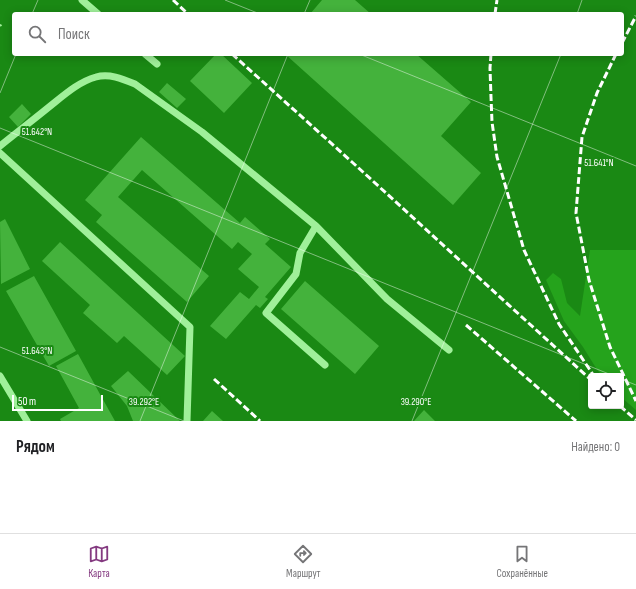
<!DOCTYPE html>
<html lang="ru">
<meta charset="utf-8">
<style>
body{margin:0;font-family:"Sofia Sans Condensed",sans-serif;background:#f6f6f6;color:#202124}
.controls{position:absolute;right:12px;bottom:12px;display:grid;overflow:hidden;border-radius:4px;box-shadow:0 2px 10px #0003}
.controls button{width:36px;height:36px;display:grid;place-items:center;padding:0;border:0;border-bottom:1px solid #e0e0e0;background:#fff;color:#202124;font:20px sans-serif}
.scale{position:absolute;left:12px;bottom:10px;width:91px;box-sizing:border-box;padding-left:4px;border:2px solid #fff;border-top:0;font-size:11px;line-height:14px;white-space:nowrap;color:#fff;-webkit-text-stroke:3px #1a8914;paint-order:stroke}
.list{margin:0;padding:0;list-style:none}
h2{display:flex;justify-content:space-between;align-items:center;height:52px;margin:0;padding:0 16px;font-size:17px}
h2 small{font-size:13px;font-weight:400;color:#757577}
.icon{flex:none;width:22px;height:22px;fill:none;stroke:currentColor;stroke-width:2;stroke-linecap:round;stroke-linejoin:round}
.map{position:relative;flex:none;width:636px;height:421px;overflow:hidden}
.search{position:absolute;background:#fff;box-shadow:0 2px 10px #0003;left:12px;right:12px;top:12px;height:44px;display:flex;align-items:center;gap:10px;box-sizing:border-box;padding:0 14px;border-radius:4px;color:#757577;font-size:15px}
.sheet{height:112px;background:#fff}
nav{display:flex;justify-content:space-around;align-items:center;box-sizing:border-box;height:56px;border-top:1px solid #e0e0e0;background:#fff;font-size:11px;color:#757577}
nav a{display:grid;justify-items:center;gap:2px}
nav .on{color:#843a80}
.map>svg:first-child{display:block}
</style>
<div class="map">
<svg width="636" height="421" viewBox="0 0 636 421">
<rect width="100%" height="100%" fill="#1a8914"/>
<path fill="#25a31c" d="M590,250H636V410L621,397V376H602L596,368L583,347L564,321L546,280L553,273L561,279L567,303L580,316Z"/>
<path fill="#44b23c" d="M322,0H355L371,14H310Z
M216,54H221L252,83L224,113L190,81Z
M285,54H416L471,102L441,136L481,173L453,205Z
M167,83L186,99L177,108L159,92Z
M22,104L31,114L18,127L9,117Z
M141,137L240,223L245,217L270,239L265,244L291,267L265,297L268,299L260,308L256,305L226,339L210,326L240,292L249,299L259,287L238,269L252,254L238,242L232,249L142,170L118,197L209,276L187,302L96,222L102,215L85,200Z
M5,219L30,269L1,284L0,222Z
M60,242L185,356L167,375L124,336L117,343L83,313L90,305L42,261Z
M34,276L76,351L49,366L6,291Z
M305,281L379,346L355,374L281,309Z
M78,354L101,396L115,421H61L60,419L79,408L56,366Z
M128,371L180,421H133L127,406L111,386Z
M424,410L435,421H414Z
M212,411L223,421H203Z"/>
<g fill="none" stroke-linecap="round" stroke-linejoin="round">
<path stroke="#a0f09a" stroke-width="2" stroke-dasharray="2 3" stroke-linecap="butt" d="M0,26L2,24"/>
<path stroke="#a0f09a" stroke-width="7" d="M82,0L98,14
M145,54L157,64
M0,146C16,133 33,120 49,107C63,96 78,82 96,77C109,73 123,79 135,84L202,132L316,226L387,299L449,350
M0,153L190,327L187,421
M316,226L300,253L296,274L266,313L325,365
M0,376L27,421"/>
<path stroke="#fff" stroke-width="3" stroke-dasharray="7 3" stroke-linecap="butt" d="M173,0L188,14
M495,14L497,0
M622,43L636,16
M232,54L352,162L591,380
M491,54L490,68L491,97L492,122L497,157L524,250L559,324L594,376
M616,54L597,93L582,137L576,213L589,280L610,347L636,401
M466,325L576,421
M214,379L260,421
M620,406L636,420"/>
</g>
<path fill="none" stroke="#fff" stroke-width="1" stroke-opacity="0.45" d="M225,0L260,14M32,14L38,0M304,14L310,0M577,14L582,0M359,54L636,166M0,93L16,54M0,128L614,376M0,347L184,421M621,379L636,385M140,421L288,54M412,421L561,54"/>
<g font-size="10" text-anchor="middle" fill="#fff" stroke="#1a8914" stroke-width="4" stroke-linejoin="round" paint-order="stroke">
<text x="37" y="135">51.642°N</text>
<text x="599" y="166">51.641°N</text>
<text x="37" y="354">51.643°N</text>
<text x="144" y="405">39.292°E</text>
<text x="416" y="405">39.290°E</text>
</g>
</svg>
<div class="controls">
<button><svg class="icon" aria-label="locate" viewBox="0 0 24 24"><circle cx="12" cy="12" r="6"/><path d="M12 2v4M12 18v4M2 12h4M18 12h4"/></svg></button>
</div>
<div class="scale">50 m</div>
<div class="search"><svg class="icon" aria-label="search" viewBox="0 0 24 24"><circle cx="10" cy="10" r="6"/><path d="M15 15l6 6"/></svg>Поиск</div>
</div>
<section class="sheet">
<h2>Рядом<small>Найдено: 0</small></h2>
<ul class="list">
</ul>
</section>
<nav>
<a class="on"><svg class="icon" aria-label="map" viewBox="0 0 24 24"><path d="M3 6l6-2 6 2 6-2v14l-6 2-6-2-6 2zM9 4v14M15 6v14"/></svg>Карта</a>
<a><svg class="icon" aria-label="directions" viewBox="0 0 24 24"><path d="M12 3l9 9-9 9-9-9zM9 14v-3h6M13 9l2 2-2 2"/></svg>Маршрут</a>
<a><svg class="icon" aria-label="saved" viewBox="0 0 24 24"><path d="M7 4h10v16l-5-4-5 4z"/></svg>Сохранённые</a>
</nav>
